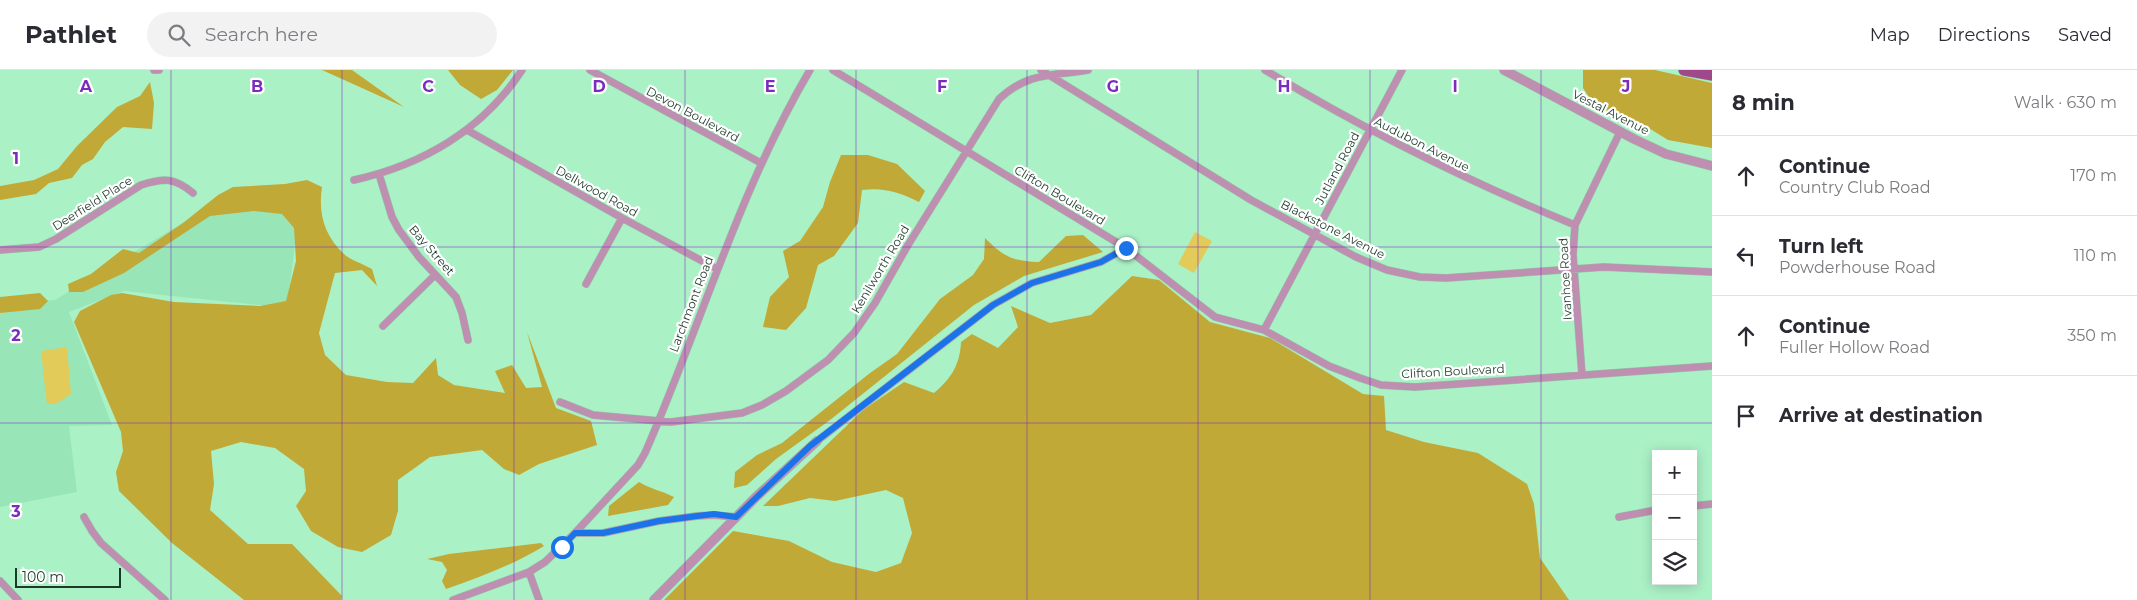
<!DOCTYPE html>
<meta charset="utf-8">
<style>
body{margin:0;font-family:Montserrat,sans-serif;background:#f2f2f3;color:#2b2b33}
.controls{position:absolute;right:15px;bottom:15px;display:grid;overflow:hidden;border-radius:0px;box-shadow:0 2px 12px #0003}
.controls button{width:45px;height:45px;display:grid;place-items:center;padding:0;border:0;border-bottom:1px solid #e1e1e2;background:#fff;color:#2b2b33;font:25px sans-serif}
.scale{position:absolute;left:15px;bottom:12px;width:106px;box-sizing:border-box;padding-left:5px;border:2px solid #1d3a29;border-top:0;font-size:14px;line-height:18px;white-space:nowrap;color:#1d3a29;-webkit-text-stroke:4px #fff;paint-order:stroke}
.stop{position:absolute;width:15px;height:15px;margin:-11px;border:4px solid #1a73e8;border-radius:50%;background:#fff}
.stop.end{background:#1a73e8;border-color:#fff;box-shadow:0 1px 5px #0008}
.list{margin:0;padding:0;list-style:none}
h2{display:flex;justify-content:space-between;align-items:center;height:65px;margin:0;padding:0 20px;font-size:21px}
h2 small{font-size:16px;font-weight:400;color:#7c7c81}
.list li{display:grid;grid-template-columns:32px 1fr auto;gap:15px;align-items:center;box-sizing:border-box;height:80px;padding:0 20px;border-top:1px solid #e1e1e2}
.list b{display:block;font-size:19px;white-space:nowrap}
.list p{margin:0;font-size:16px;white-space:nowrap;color:#7c7c81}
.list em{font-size:16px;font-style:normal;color:#7c7c81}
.icon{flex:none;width:28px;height:28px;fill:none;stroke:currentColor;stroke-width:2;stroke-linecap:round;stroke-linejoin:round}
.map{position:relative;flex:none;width:1712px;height:530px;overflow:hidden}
header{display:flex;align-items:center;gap:30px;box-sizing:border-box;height:70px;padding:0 25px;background:#fff;border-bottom:1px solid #e1e1e2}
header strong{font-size:24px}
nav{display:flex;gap:28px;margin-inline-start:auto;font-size:18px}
.search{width:350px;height:45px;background:#f2f2f3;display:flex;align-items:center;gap:12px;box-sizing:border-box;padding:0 18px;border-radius:28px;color:#7c7c81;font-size:19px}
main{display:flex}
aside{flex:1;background:#fff}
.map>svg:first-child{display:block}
</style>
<header>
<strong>Pathlet</strong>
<div class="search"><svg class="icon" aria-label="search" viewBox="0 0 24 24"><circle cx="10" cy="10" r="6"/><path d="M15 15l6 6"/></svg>Search here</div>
<nav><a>Map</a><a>Directions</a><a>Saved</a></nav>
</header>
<main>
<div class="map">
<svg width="1712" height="530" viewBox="0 0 1712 530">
<rect width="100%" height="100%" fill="#abf1c6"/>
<path fill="#98e6b8" d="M301,127L287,238L124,221L69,242L112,355L69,356L77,422L0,437V234L55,230L209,137Z"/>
<path fill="#e3cb59" d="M1195,162L1212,171L1194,203L1178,194Z
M67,277L71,324L56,334H47L41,281Z"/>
<path fill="#c0a937" d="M322,0H352L404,37Z
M448,0H513L497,20L481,29L460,15Z
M1583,0H1655L1712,13V78L1668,70L1644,55L1595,36L1583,18Z
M150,12L154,33L152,59L123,57L105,72L93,89L82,95L72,108L49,113L36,124L0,130V116L34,110L58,99L77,76L117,37L140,26Z
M841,85H868L897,94L925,121L919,132C900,122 883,117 862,120L858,153L834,186L818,195L806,238L786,260L763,257L770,227L789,207L783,181L800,171L823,137L830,112Z
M307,110L322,117C318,143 324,166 345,185C349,189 365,195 372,199L377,216L362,200L335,203L319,263L325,285L346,305L387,312L413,313L436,288L438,305L454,315L505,323L495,301L512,295L526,318L542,317L527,262L556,338L591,351L597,375L539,394L519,405L504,399L482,380L430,387L398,410V441L391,465L362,482L338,477L311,461L296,436L306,421L304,399L275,378L241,372L211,381L214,414L210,440L248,474H292L342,526L341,530H244L172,473L119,421L116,402L123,381L121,362L74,252L80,241L111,225L122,223L174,232L260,236L286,231L296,191L294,158L282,144L254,141L210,146L124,203L83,222H69L68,214L91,204L123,179L139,183L183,153L218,125L233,117L285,114Z
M1083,165L1103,182L1024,206L974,235L830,350L776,389L747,415L734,418L735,402L757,385L782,373L870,303L897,284L940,229L973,205L984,189L985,168C1004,187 1012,191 1039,192L1066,166Z
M1132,206L1159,210L1210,252L1270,268L1363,324L1384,326L1386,360L1424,372L1478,383L1527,414L1534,434L1540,488L1569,530H664L733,461L789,471L832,492L876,502L901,493L912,463L903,428L886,420L835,431L810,428L778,436H763L863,340L904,312L934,323C952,308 960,294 961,272L972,264L998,278L1018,257L1011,236L1050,253L1091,245Z
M40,223L48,231L40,239L0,243V227Z
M639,412C651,419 662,421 674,427L668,435L608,446L609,436Z
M541,473L544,476C513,495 480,507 446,519L442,511L447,500L442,492L427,489L449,484Z"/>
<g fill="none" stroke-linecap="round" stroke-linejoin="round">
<g stroke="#8fcca7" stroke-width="8">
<path id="minor" d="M154,0H159
M590,0L761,93
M833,0L1126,178L1215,247L1264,260L1329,296L1360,308L1381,315L1415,317L1712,296
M1041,0L1251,130L1356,187L1387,200L1420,207L1446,208L1604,197L1712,202
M1265,0C1365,60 1467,111 1575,155
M467,60L622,148L717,199
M379,104L392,147L399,160L419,187L456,227L462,243L468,270
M354,110C422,95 483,60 522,0
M0,180L39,177L56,169L141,115C163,108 174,107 193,123
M586,214L622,148
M383,256L435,205
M1264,260L1402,0
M1582,305L1573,185L1575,155L1620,62
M560,332L593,345L671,352L742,343L762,335L786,321L828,290L854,263L875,233L908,175L999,29C1028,2 1052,6 1088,0
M817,371L993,235L1032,213L1101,192L1126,178
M1693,436L1712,434
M84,447L92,461L101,473L165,530
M1619,447L1656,440
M575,463L638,395L645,383C701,255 739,120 810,0
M529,502L539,530
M0,511L18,530
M453,530L529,502L545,492L575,463H603L659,451L697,446L714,445L736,447"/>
</g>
<g stroke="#8fcca7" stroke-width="10">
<path id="tertiary" d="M1504,0L1634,69L1666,84L1712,96
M654,530L756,427L817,371"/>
</g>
<g stroke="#8fcca7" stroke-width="12">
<path id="primary" d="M1684,0L1712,5"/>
</g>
<use href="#minor" stroke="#bf8fb1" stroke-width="7"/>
<use href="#tertiary" stroke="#bf8fb1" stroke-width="9"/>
<use href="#primary" stroke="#9f488a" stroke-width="11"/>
</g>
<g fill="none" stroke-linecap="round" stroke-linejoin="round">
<path stroke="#1a73e8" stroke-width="6" d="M562,477L575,463H603L659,451L697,446L714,444L736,447L810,376L993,235L1032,213L1101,192L1126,178"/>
</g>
<path fill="none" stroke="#7b2cbf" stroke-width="1" stroke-opacity="0.55" d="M171,0V530M342,0V530M514,0V530M685,0V530M856,0V530M1027,0V530M1198,0V530M1370,0V530M1541,0V530M0,177H1712M0,353H1712"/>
<g text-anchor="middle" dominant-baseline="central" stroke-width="4.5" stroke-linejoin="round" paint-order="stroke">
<g font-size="12" fill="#1d3a29" stroke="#fff">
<text transform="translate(1611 42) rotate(27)">Vestal Avenue</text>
<text transform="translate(693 44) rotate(28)">Devon Boulevard</text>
<text transform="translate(1422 74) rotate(27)">Audubon Avenue</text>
<text transform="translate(1337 98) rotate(-62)">Jutland Road</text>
<text transform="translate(597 121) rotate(29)">Dellwood Road</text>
<text transform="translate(1060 125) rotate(31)">Clifton Boulevard</text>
<text transform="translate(92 133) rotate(-32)">Deerfield Place</text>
<text transform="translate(1333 159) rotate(27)">Blackstone Avenue</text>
<text transform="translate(432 180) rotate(49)">Bay Street</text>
<text transform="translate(880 199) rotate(-59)">Kenilworth Road</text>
<text transform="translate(1565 209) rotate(-93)">Ivanhoe Road</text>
<text transform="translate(691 234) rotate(-69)">Larchmont Road</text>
<text transform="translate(1453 301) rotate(-3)">Clifton Boulevard</text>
</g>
</g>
<g font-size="16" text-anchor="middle" font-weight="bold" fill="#7b2cbf" stroke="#fff" stroke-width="4.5" stroke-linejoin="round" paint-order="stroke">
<text x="86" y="22">A</text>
<text x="257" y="22">B</text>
<text x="428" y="22">C</text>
<text x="599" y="22">D</text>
<text x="770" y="22">E</text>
<text x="942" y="22">F</text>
<text x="1113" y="22">G</text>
<text x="1284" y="22">H</text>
<text x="1455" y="22">I</text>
<text x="1626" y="22">J</text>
<text x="16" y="94">1</text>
<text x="16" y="271">2</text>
<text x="16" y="447">3</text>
</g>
</svg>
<div class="controls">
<button>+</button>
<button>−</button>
<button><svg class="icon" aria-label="layers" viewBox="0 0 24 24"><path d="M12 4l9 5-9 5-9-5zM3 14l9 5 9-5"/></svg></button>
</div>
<div class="scale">100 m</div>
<div class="stop" style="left:562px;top:477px"></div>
<div class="stop end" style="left:1126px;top:178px"></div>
</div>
<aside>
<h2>8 min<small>Walk · 630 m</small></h2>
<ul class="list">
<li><svg class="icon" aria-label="ahead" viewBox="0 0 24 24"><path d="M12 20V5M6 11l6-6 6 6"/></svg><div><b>Continue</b><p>Country Club Road</p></div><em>170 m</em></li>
<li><svg class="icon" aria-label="left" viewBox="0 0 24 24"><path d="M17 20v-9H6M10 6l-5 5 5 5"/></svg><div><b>Turn left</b><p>Powderhouse Road</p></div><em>110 m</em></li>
<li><svg class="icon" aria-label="ahead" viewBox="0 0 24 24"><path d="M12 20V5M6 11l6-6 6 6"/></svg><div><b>Continue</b><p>Fuller Hollow Road</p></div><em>350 m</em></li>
<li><svg class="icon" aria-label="arrive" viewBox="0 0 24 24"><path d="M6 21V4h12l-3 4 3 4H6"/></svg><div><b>Arrive at destination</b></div></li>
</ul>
</aside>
</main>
